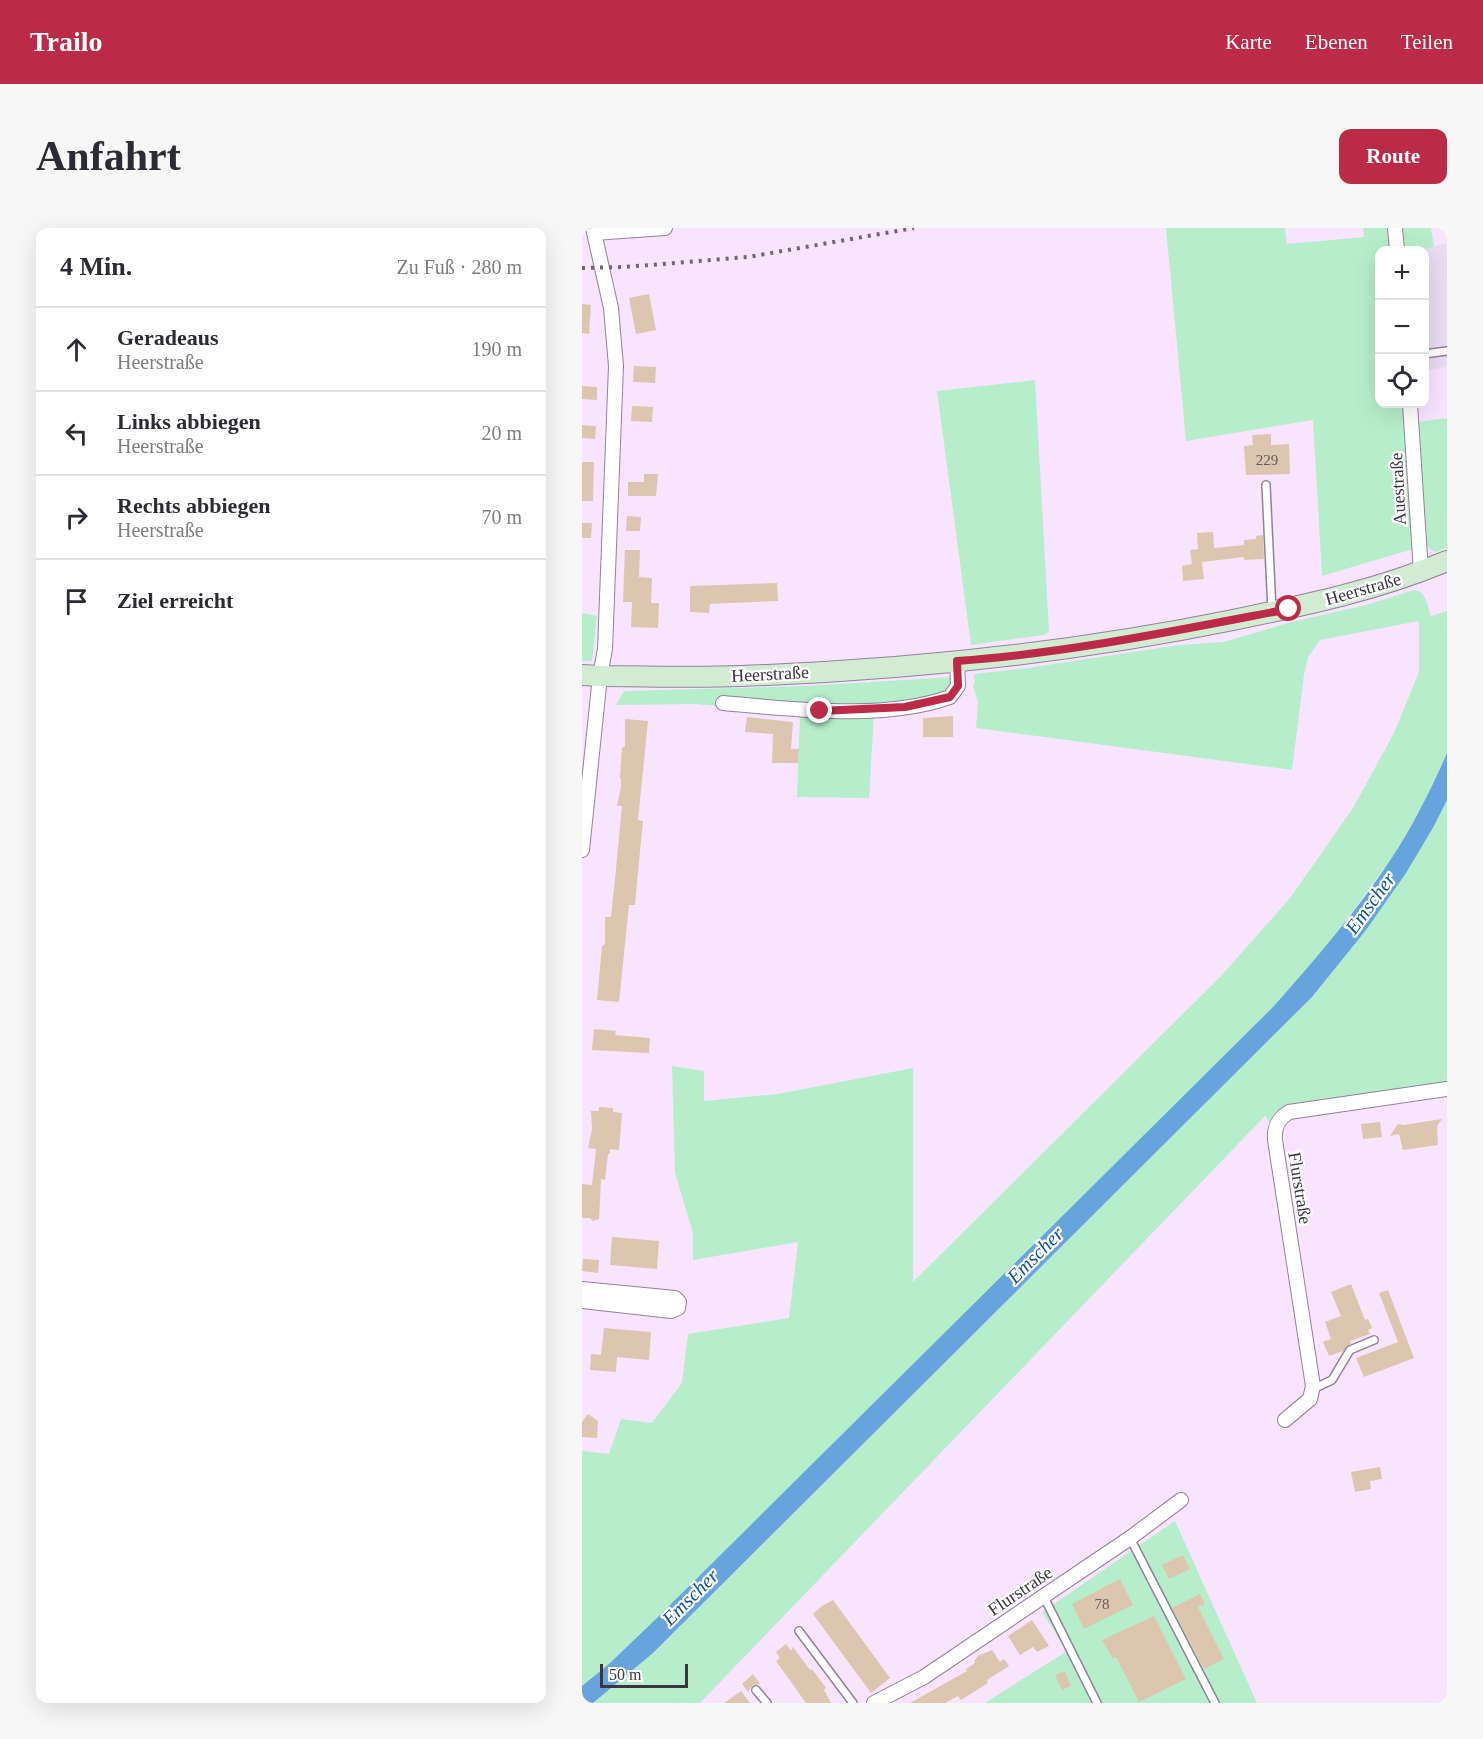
<!DOCTYPE html>
<html lang="de">
<meta charset="utf-8">
<style>
body{margin:0;font-family:Georgia,serif;background:#f7f7f7;color:#2b2b33}
.controls{position:absolute;right:18px;top:18px;display:grid;overflow:hidden;border-radius:12px;box-shadow:0 6px 24px #0002}
.controls button{width:54px;height:54px;display:grid;place-items:center;padding:0;border:0;border-bottom:2px solid #e1e1e2;background:#fff;color:#2b2b33;font:30px sans-serif}
.scale{position:absolute;left:18px;bottom:15px;width:88px;box-sizing:border-box;padding-left:6px;border:3px solid #3c353f;border-top:0;font-size:16px;line-height:21px;white-space:nowrap;color:#3c353f;-webkit-text-stroke:4px #fff;paint-order:stroke}
.stop{position:absolute;width:18px;height:18px;margin:-14px;border:4px solid #bb2a47;border-radius:50%;background:#fff}
.stop.end{background:#bb2a47;border-color:#fff;box-shadow:0 2px 6px #0008}
.list{margin:0;padding:0;list-style:none}
h2{display:flex;justify-content:space-between;align-items:center;height:78px;margin:0;padding:0 24px;font-size:26px}
h2 small{font-size:20px;font-weight:400;color:#7c7c81}
.list li{display:grid;grid-template-columns:39px 1fr auto;gap:18px;align-items:center;box-sizing:border-box;height:84px;padding:0 24px;border-top:2px solid #e1e1e2}
.list b{display:block;font-size:22px;white-space:nowrap}
.list p{margin:0;font-size:20px;white-space:nowrap;color:#7c7c81}
.list em{font-size:20px;font-style:normal;color:#7c7c81}
.icon{flex:none;width:33px;height:33px;fill:none;stroke:currentColor;stroke-width:2;stroke-linecap:round;stroke-linejoin:round}
.map{position:relative;flex:none;width:865px;height:1475px;overflow:hidden;border-radius:12px}
header{display:flex;align-items:center;gap:36px;box-sizing:border-box;height:84px;padding:0 30px;background:#bb2a47;color:#fff}
header strong{font-size:28px}
nav{display:flex;gap:33px;margin-inline-start:auto;font-size:21px}
.intro{display:flex;align-items:center;justify-content:space-between;box-sizing:border-box;height:144px;padding:0 36px}
h1{margin:0;font-size:42px}
.button{padding:15px 27px;border-radius:12px;background:#bb2a47;color:#fff;font-size:21px;font-weight:700}
main{display:flex;gap:36px;padding:0 36px}
aside{flex:1;background:#fff;border-radius:12px;box-shadow:0 6px 24px #0002}
.map>svg:first-child{display:block}
</style>
<header>
<strong>Trailo</strong>
<nav><a>Karte</a><a>Ebenen</a><a>Teilen</a></nav>
</header>
<div class="intro"><h1>Anfahrt</h1><a class="button">Route</a></div>
<main>
<aside>
<h2>4 Min.<small>Zu Fuß · 280 m</small></h2>
<ul class="list">
<li><svg class="icon" aria-label="ahead" viewBox="0 0 24 24"><path d="M12 20V5M6 11l6-6 6 6"/></svg><div><b>Geradeaus</b><p>Heerstraße</p></div><em>190 m</em></li>
<li><svg class="icon" aria-label="left" viewBox="0 0 24 24"><path d="M17 20v-9H6M10 6l-5 5 5 5"/></svg><div><b>Links abbiegen</b><p>Heerstraße</p></div><em>20 m</em></li>
<li><svg class="icon" aria-label="right" viewBox="0 0 24 24"><path d="M7 20v-9h11M14 6l5 5-5 5"/></svg><div><b>Rechts abbiegen</b><p>Heerstraße</p></div><em>70 m</em></li>
<li><svg class="icon" aria-label="arrive" viewBox="0 0 24 24"><path d="M6 21V4h12l-3 4 3 4H6"/></svg><div><b>Ziel erreicht</b></div></li>
</ul>
</aside>
<div class="map">
<svg width="865" height="1475" viewBox="0 0 865 1475">
<rect width="100%" height="100%" fill="#f8e4fe"/>
<path fill="#e9ddf1" d="M865,15V139L843,142L842,22H837Z"/>
<path fill="#b6eecb" d="M584,0H703L705,16L782,9L781,0H810L812,22H798V176H824L829,230L831,321L740,348L731,192L604,213Z
M815,0H849L852,19L837,22H816Z
M453,152L467,404L462,407L389,417L355,163Z
M865,190V320L853,324L845,318L836,194Z
M832,362C844,363 845,377 849,388L865,383V525L840,578L810,630L739,726L691,779L76,1390L28,1435L0,1458V1223L27,1226L39,1191L70,1195L100,1155L106,1106L207,1090L216,1014L111,1032V1005L93,945L90,838L122,843V873L196,866L331,840V1054L641,746L708,670L771,580L812,505L837,444V393L738,412L726,429L722,447L710,542L394,500L396,474L391,458L393,453L392,446L445,440L597,417L642,414L709,394L784,377Z
M0,385L15,388L10,433H0Z
M370,449L368,459L362,466L310,477L254,479L140,468L135,478L114,476L34,477L42,463L224,458Z
M292,486L287,570L215,569L218,487Z
M865,572V860L707,883L692,901L683,888L118,1475H11L71,1425L730,769C780,707 829,644 865,572Z
M593,1293L675,1475H403L485,1423L460,1384Z"/>
<path fill="#67a4dd" d="M865,525V572L852,598L824,645L784,702L730,769L71,1425L11,1475H0V1458L28,1435L75,1390L691,779C733,732 774,684 809,631C831,598 849,561 865,525Z"/>
<path fill="#ddc6af" d="M67,66L74,102L54,106L47,70Z
M0,76L9,77L7,106L0,105Z
M52,138L74,139L73,155L51,154Z
M0,158L15,159V172L0,171Z
M50,178L71,179L70,194L49,193Z
M0,197L14,198L13,211L0,210Z
M689,206V217L707,216L708,246L664,247L662,218L671,217L670,207Z
M0,234H12L11,273H0Z
M62,246H76L74,268H46V254H62Z
M45,288L59,289L58,303H44Z
M0,295H10L9,310H0Z
M631,304L632,320L662,317V312L674,311V308L681,307L682,331L662,332V329L620,334L622,351L601,353L600,338L610,336L608,322L616,321L615,305Z
M43,322H58L57,349L70,350L69,375H77L76,400L49,399L50,374H41Z
M195,355L196,373L128,376L127,385L108,384V358Z
M371,488V509H341V490Z
M165,489L211,494L209,521H217L216,535H190L191,506L163,504Z
M43,491L66,493L56,592L61,593L56,644L53,677H47L37,774L15,772L20,718L23,716V689H29L33,651L40,578H35L39,559V551L38,549L40,520L43,518Z
M12,801L34,803L33,807L68,810L67,825L10,822Z
M17,879L31,880V884L40,885L37,922L28,921V926H26L23,952L19,951L17,991L11,993L8,990H0V956L10,957L14,921L6,920L10,901L9,883H17Z
M860,891L855,898L856,917L821,922L817,906L808,908L816,896L822,897Z
M798,894L800,909L781,911L779,896Z
M30,1009L77,1013L75,1041L28,1037Z
M1,1031L17,1032L16,1045L0,1043Z
M769,1056L783,1092L786,1091L790,1100L786,1102L788,1106L768,1113L769,1115L761,1123L747,1128L741,1114L749,1111L743,1094L759,1088L749,1064Z
M806,1062L832,1130L782,1149L774,1130L816,1114L797,1065Z
M22,1100L69,1104L67,1132L35,1129L34,1144L8,1142L9,1126L19,1127Z
M6,1186L16,1193L15,1210L0,1209V1194Z
M798,1239L800,1251L788,1253L789,1261L773,1264L769,1244Z
M601,1327L608,1341L587,1351L580,1337Z
M538,1351L551,1377L502,1401L490,1376Z
M618,1366L623,1376L616,1379L642,1431L622,1441L590,1380Z
M251,1372L308,1450L289,1465L231,1386L240,1378Z
M572,1388L604,1451L557,1474L534,1429L531,1431L520,1412Z
M450,1392L467,1418L455,1424L451,1419L438,1427L426,1408Z
M204,1416L209,1423L211,1419L228,1442L230,1441L244,1460L242,1462L249,1475H224L194,1433L198,1430L194,1424Z
M410,1422L418,1434L422,1431L427,1438L405,1452L406,1455L379,1472L376,1468L363,1475H328L385,1443L384,1441L393,1435L392,1433L396,1428Z
M483,1443L489,1458L480,1462L473,1447Z
M171,1446L178,1456L171,1457L166,1464L160,1456Z
M159,1463L168,1475H142Z"/>
<g fill="none" stroke-linecap="round" stroke-linejoin="round">
<g stroke="#938198" stroke-width="10">
<path id="service" d="M842,126L865,123
M684,257L690,383
M731,1161L750,1152L768,1122L792,1112
M548,1310L633,1475
M462,1369L515,1475
M217,1403L271,1475
M174,1462L185,1475"/>
</g>
<g stroke="#938198" stroke-width="16">
<path id="minor" d="M813,0L815,22
M12,5L83,0
M828,176L839,344
M141,475C212,481 300,493 368,469L376,458L375,433
M0,622L18,448L23,421L34,138L29,80L11,0
M0,1061L93,1070L97,1074L96,1080L89,1083L0,1073
M703,1192L728,1171L731,1158L693,912C692,899 696,891 707,884L865,861
M292,1475L342,1449L548,1310L599,1272"/>
</g>
<g stroke="#938198" stroke-width="22">
<path id="secondary" d="M0,447L18,448C65,448 112,450 159,448C324,442 489,425 651,392C724,377 796,362 865,333"/>
</g>
<use href="#service" stroke="#fff" stroke-width="7"/>
<use href="#minor" stroke="#fff" stroke-width="14"/>
<use href="#secondary" stroke="#d2ecd4" stroke-width="20"/>
<path stroke="#6e6472" stroke-width="4" stroke-dasharray="3 6" stroke-linecap="butt" d="M0,40L43,39L166,29L332,0"/>
</g>
<g fill="none" stroke-linecap="round" stroke-linejoin="round">
<path stroke="#bb2a47" stroke-width="8" d="M238,483L323,479L368,469L376,458L375,433C487,425 597,402 707,381"/>
</g>
<g text-anchor="middle" dominant-baseline="central" stroke-width="4.5" stroke-linejoin="round" paint-order="stroke">
<g font-size="15" fill="#64595b">
<text x="685" y="232">229</text>
<text x="520" y="1376">78</text>
</g>
<g font-size="18" fill="#3c353f" stroke="#fff">
<text transform="translate(816 261) rotate(-93)">Auestraße</text>
<text transform="translate(781 361) rotate(-16)">Heerstraße</text>
<text transform="translate(188 446) rotate(-3)">Heerstraße</text>
<text transform="translate(718 960) rotate(81)">Flurstraße</text>
<text transform="translate(438 1363) rotate(-34)">Flurstraße</text>
</g>
<g font-size="20" font-style="italic" fill="#0c5287" stroke="#fff">
<text transform="translate(788 675) rotate(-54)">Emscher</text>
<text transform="translate(453 1027) rotate(-45)">Emscher</text>
<text transform="translate(108 1369) rotate(-45)">Emscher</text>
</g>
</g>
</svg>
<div class="controls">
<button>+</button>
<button>−</button>
<button><svg class="icon" aria-label="locate" viewBox="0 0 24 24"><circle cx="12" cy="12" r="6"/><path d="M12 2v4M12 18v4M2 12h4M18 12h4"/></svg></button>
</div>
<div class="scale">50 m</div>
<div class="stop" style="left:707px;top:381px"></div>
<div class="stop end" style="left:238px;top:483px"></div>
</div>
</main>
